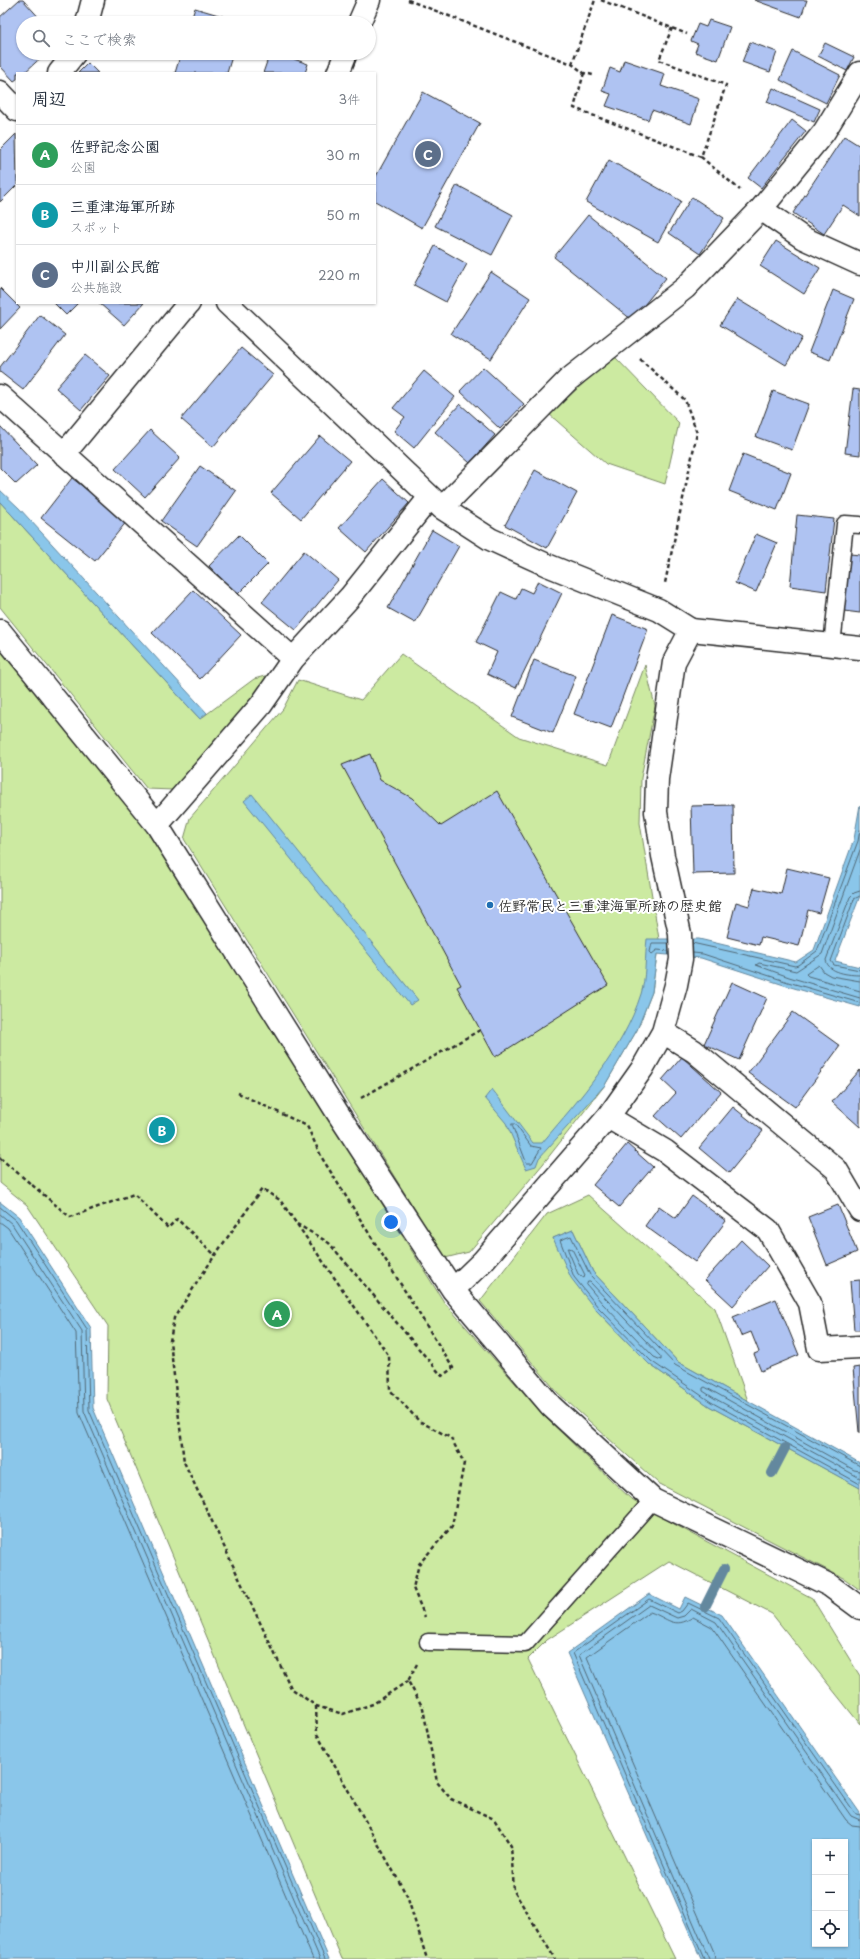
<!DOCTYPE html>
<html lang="ja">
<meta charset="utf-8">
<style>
body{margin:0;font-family:"Playpen Sans","Klee One",sans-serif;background:#f6f6f7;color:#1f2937}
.controls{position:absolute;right:12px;bottom:12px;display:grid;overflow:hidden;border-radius:0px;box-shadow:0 1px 3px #0004}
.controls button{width:36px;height:36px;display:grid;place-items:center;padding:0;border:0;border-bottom:1px solid #e0e1e3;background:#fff;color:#1f2937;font:20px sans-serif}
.you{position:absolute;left:391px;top:1222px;width:14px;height:14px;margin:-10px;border:3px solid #fff;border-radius:50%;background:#1a73e8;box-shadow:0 0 0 6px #1a73e833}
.badge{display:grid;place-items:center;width:26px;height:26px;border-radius:50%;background:#0b8043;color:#fff;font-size:13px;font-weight:700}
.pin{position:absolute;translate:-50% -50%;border:2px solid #fff;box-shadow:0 1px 4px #0006}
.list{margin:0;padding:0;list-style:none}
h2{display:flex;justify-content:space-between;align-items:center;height:52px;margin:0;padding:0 16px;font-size:17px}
h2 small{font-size:13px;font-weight:400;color:#747a83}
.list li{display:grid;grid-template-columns:26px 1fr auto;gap:12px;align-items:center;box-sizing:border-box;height:60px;padding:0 16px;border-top:1px solid #e0e1e3}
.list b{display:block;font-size:15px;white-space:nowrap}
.list p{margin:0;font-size:13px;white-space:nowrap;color:#747a83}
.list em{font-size:13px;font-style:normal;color:#747a83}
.icon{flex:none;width:22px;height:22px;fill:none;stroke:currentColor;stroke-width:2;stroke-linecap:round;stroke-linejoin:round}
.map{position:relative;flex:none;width:860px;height:1959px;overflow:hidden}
.search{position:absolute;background:#fff;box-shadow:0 1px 3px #0004;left:16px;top:16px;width:360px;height:44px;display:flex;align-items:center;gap:10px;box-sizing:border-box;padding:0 14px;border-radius:22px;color:#747a83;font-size:15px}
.panel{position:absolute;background:#fff;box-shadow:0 1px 3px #0004;left:16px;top:72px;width:360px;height:232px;border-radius:0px}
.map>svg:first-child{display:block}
</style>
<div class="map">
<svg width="860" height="1959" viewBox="0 0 860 1959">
<rect width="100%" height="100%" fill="#fff"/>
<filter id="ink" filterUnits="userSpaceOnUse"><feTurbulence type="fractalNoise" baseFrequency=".025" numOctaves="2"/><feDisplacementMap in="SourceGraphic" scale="8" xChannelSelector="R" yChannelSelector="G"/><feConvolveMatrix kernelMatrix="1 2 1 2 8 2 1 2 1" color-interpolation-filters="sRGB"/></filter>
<g filter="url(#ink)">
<path fill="#cceaa1" stroke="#7c8a66" d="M614,356L679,423L665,484L606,464L549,414Z
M0,502L200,719L254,679L272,674L173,790L147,789L0,607Z
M0,649L149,833L444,1302L544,1416L630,1498L674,1524L812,1598L860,1676V1724L772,1614L669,1561L547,1640L528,1659L675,1959H342L107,1399L108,1326L27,1205L0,1183Z
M401,654L519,737L608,765L645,665L655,706L641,778L640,823L659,939L652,992L637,1030L605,1085L543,1164L469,1252L445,1258L184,839L190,818L283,709L298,680L361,700Z
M588,1195L715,1308L748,1401L678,1362L593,1272L573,1230L553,1238L595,1309L649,1364L709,1406L860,1488V1590L845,1579L658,1483L558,1393L480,1301L547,1214Z"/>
<path fill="#8ac6ea" stroke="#64889e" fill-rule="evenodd" d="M0,490L19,508L207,713L200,719L0,502Z
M252,794L418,1000L410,1005L244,801Z
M860,805V896L835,961L860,967V1007L787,986L701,958L657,954L652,992L637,1030L605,1085L539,1158L536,1166L526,1169L506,1123L485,1098L492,1089L533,1143H542C580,1098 623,1051 641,994C646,979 645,955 647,939H699L796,962L814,950L854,839Z
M0,1202L19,1217L91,1328L93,1408L329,1959H0Z
M573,1230L593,1272L678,1362L860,1463V1488L709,1406L649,1364L595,1309L571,1278L553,1238Z
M649,1594L679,1609L685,1597L722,1615L860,1813V1959H701L567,1653ZM815,1842H845V1944H815Z"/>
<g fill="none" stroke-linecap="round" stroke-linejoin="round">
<path stroke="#516977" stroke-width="1" d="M860,850L822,954L796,971L759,963L756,965L789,977L860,998
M860,891L854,893L850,897L826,960C828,973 849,975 860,975
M860,896L854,899L831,961L834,965L860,970
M668,943H652L650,952L652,954L657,950L669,951
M692,943L795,966L798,965L817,951L858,841L860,830
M693,953L703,954L788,982L860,1003
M860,981L831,976L824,972L819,965L806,974L808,976L860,991
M512,1124H515L531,1146L541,1148L532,1163H527Z
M0,1207L16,1220L87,1329L89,1410L325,1959
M0,1214L12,1224L82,1331L84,1411L320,1959
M0,1222L8,1228L76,1333L79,1413L313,1959
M569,1248L572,1249L585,1275L584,1278L578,1274L568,1250Z
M588,1282H590L661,1357V1360L654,1357L602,1303L587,1285Z
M860,1466L675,1365L590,1275L571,1236L560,1240L574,1277L598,1307L651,1361L711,1402L860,1484
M860,1471L854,1470L705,1387L703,1388V1391L714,1398L860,1478
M704,1959L573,1653L649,1599L678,1613L682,1611L688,1603L719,1618L855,1813L860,1815
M709,1959L579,1655L649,1605L677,1618L684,1616L691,1609L716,1622L851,1816L860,1820
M715,1959L714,1952L587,1657L650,1612C668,1618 674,1630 693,1617L712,1627L846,1820L852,1825L860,1826"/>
<path stroke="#64889e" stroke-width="10" d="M772,1473L785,1448
M705,1607L724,1569"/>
</g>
<path fill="#afc3f2" stroke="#2b2b2b" d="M19,0H23L44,23H23V53H46L24,73H17V79L14,81L0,66V17Z
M754,0H807L801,17Z
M195,8L242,22V23H190Z
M709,20L730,27L718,60L695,52L698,44L691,41L698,24L706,27Z
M750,42L777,52L770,72L742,62Z
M825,43L854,57L847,71L818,56Z
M793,51L840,75L826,103L780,80Z
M181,53H233L227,73H175Z
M270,53H277L308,64L305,73H263Z
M624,60L665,74L661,86L699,99L691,124L652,110L648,120L606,106L611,94L602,91L610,68L620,72Z
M88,63L98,73H78Z
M773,88L820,109L814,122L767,102Z
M423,92L480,123L422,228L375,201V178Z
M792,120L806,131L761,188L748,178Z
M16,134L17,185L0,202V150Z
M844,136L860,146V216L843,205L824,234L793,213Z
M609,160L681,201L658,242L586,202Z
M457,185L513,215L492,255L435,226Z
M692,197L724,218L700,254L669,233Z
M588,215L666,278L632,320L554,257Z
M776,241L820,268L804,294L760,266Z
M435,246L467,264L446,302L414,285Z
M491,272L530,298L491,359L451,334Z
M0,288L20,308L0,329Z
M833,290L854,299L830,360L809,352Z
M737,299L802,338L786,365L720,325Z
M54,303H78L66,315Z
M99,303H144L124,325Z
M40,315L65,335L23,390L0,372V367Z
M241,348L273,375L213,447L181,419Z
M85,355L110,376L81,410L56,388Z
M483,367L524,404L500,429L460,391Z
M424,371L455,397L414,448L394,431L405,417L393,408Z
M853,389L860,390V455L845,453Z
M773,391L809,404L792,450L756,437Z
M460,404L495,435L470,463L435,432Z
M0,426L37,465L16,484L0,468Z
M150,430L180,458L145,497L115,469Z
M320,436L350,461L301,519L271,493Z
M743,454L791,473L777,510L729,491Z
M200,466L236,491L197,546L161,521Z
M535,470L577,493L547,548L505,525Z
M72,478L127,521L95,561L41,518Z
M383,479L409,503L366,552L339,528Z
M797,515L834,519L826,591L790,586Z
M432,530L459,546L415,623L388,608Z
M756,534L777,543L756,592L735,583Z
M239,535L268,564L237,595L209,566Z
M304,551L338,580L296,630L262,602Z
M850,554L860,555V613L844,611Z
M538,581L562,593L516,688L487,674L497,652L476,642L501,592L516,599L521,588L532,593Z
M193,590L241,635L200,679L152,633Z
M612,615L648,629L611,728L574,714Z
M534,660L576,676L553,733L512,717Z
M370,754L380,780L412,798L441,826L497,791L608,985L495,1057L457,987L461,985L342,765Z
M733,805L734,873L693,874L691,806Z
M787,868L829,878L819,913L808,910L799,946L761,937L759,945L727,937L736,902L749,906L754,888L781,894Z
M732,982L767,998L739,1060L704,1044Z
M793,1012L840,1046L795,1107L748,1073Z
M682,1057L721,1092L681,1139L655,1116L676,1093L662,1080Z
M860,1070V1127L832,1102Z
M733,1107L763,1131L729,1173L699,1148Z
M627,1144L653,1167L619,1207L593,1185Z
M692,1196L726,1221L695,1262L645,1226L659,1206L676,1218Z
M838,1205L857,1252L827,1265L808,1217Z
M741,1240L768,1266L733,1306L705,1280Z
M860,1280V1330H854L850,1281Z
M776,1299L799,1355L761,1371L754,1354L759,1352L751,1332L741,1336L733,1317Z
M860,1367V1432H859L853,1368Z"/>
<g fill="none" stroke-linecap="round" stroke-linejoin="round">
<g stroke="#2b2b2b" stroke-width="19">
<path id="lane" d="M832,645L845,524L860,525
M428,1642L525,1644L653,1500"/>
</g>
<g stroke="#2b2b2b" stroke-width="25">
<path id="street" d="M87,23L93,0
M359,23L369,0
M59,73L75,53
M338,73L346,53
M0,92L17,110
M761,209L803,238L860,264
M227,303L442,508L490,539L547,565L659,610L691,630L674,662L657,779L656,812L663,856L680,934L681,959L676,985L663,1032L642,1069L608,1117L483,1261L453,1290
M0,396L293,659
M64,454L189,303
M442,508L568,380L685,288L761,209L824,132L860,73
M0,631L157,825L261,705L293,659L350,597L430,497
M157,825L337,1112L453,1290L551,1406L653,1500L829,1585L860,1608
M663,1032L694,1051L836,1169L860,1210
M608,1117L665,1151L768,1230L810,1303L819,1349L860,1347"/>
</g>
<g stroke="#2b2b2b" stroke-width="25">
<path id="secondary" d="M691,630L860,648"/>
</g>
<path stroke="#2b2b2b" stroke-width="2.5" stroke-dasharray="4 3" stroke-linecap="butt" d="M408,0L572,64L584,73L593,75
M601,0L687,34
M672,28L659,60L726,85L701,157L740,190
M572,64L595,0
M584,73L574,108L701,157
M640,359L685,400L697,433L665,583
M238,1093L307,1126L322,1158L453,1368L442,1376L329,1243L297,1224
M361,1098L480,1030
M0,1158L70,1217L134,1194L168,1228L177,1219L215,1255
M417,1664L408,1681L423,1708L437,1782L451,1799L494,1819L511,1846L514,1891L555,1959
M408,1681L373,1704L343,1714L316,1706L291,1688L184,1462L170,1341L174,1318L215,1255L262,1189L280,1200L389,1356L390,1390L419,1421L451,1438L464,1463L452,1526L419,1564L413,1588L425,1617
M316,1706L317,1734L407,1896L427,1959"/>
<use href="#lane" stroke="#fff" stroke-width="16"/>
<use href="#street" stroke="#fff" stroke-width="22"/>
<use href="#secondary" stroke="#fff" stroke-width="22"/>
</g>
</g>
<circle fill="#1f6fb2" stroke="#fff" stroke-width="1.5" cx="490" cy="905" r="4"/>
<g text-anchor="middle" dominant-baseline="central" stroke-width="4" stroke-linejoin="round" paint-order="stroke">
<g font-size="14" font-weight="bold" fill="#2b2b2b" stroke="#fff" text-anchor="start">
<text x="498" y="905">佐野常民と三重津海軍所跡の歴史館</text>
</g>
</g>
</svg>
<div class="controls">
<button>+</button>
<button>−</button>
<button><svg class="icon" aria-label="locate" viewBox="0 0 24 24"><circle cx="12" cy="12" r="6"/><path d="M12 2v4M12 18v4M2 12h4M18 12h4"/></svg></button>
</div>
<div class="you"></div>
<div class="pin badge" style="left:277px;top:1314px;background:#2e9e5b">A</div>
<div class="pin badge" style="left:162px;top:1130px;background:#0f9aa8">B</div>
<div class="pin badge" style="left:428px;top:154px;background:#5c6f8a">C</div>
<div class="search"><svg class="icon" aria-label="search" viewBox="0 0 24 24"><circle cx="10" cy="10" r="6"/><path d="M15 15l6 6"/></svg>ここで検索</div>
<section class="panel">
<h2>周辺<small>3件</small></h2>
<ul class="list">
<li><span class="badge" style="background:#2e9e5b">A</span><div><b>佐野記念公園</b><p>公園</p></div><em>30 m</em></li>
<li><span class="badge" style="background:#0f9aa8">B</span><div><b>三重津海軍所跡</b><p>スポット</p></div><em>50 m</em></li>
<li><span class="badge" style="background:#5c6f8a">C</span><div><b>中川副公民館</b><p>公共施設</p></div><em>220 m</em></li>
</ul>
</section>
</div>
